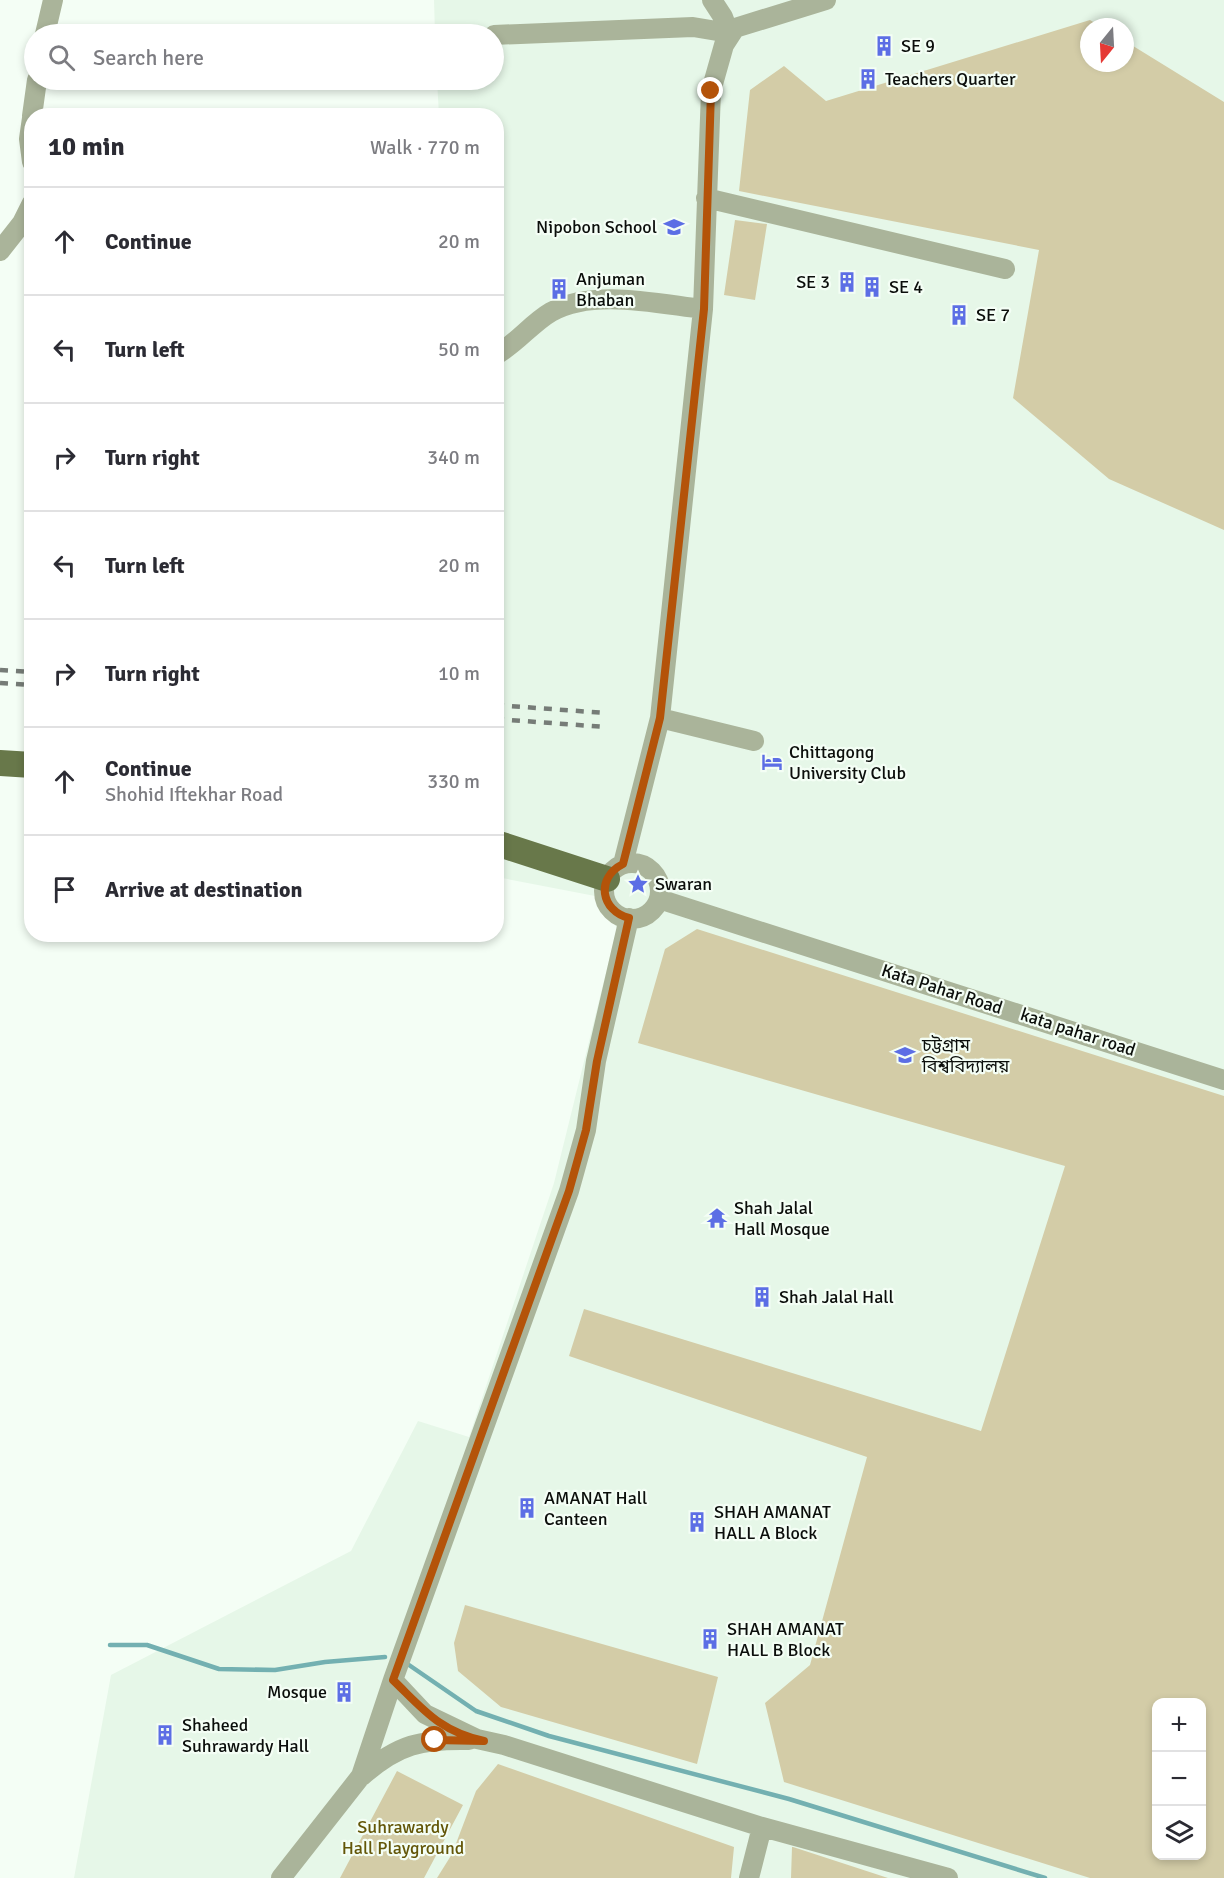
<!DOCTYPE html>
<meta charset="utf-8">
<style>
body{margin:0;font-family:Signika,"Noto Sans Bengali",sans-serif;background:#f2f2f3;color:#2b2b33}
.controls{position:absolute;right:18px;bottom:18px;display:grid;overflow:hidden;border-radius:12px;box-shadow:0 3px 9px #0003}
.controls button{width:54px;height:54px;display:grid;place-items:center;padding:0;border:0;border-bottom:2px solid #e1e1e2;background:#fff;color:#2b2b33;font:30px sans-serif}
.compass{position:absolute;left:1080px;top:18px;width:54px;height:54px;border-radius:50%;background:#fff;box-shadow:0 3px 9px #0003;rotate:198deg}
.stop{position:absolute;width:18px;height:18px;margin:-14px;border:4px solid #b45309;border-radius:50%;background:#fff}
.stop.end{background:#b45309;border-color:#fff;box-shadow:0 2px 6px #0008}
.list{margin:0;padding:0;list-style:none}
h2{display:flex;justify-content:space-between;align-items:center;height:78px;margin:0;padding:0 24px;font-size:26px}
h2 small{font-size:20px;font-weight:400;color:#7c7c81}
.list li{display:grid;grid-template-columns:39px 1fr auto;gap:18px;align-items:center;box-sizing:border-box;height:108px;padding:0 24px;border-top:2px solid #e1e1e2}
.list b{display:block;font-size:22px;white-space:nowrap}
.list p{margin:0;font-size:20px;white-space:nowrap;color:#7c7c81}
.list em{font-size:20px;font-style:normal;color:#7c7c81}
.icon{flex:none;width:33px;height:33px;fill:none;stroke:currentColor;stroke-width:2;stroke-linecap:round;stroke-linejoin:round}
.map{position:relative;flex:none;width:1224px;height:1878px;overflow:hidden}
.search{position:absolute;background:#fff;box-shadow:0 3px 9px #0003;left:24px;top:24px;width:480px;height:66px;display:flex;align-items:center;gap:15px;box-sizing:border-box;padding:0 21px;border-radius:33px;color:#7c7c81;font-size:22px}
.panel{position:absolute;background:#fff;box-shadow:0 3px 9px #0003;left:24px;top:108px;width:480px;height:834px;border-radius:24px}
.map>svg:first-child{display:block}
</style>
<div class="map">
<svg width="1224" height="1878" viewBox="0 0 1224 1878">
<rect width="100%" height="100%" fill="#f4fef5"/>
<path fill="#e6f7e8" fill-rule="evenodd" d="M434,0H1224V1878H74L111,1675L351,1551L418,1421L469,1437L554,1183L617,928L595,896L497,877L496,116L439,115L437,80H494V34H435ZM1089,27H1125V63H1089ZM1156,1702H1202V1856H1156Z"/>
<path fill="#d3cca7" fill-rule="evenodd" d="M1090,20L1101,27H1089V63H1125V41L1224,102V530L1109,479L1013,398L1039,250L739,191L750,90L784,66L826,101Z
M735,220L767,224L755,300L724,295Z
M697,929L1224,1096V1878H1090L784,1782L765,1703L810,1665L867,1457L569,1356L584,1309L981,1431L1065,1166L638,1043L665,949ZM1202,1702V1856H1156V1702Z
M465,1605L718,1677L697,1764L501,1707L458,1671L454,1643Z
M498,1764L734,1847L731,1878H437L452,1854L476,1791Z
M397,1771L463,1805L424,1878H340Z
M792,1847H793L888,1878H791Z"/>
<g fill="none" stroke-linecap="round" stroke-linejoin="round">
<path stroke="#73b0b1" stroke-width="4.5" d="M110,1645H147L219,1669L275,1670L325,1662L385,1657
M409,1665L476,1711L549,1736L789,1799L1045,1878"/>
<path stroke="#aab49a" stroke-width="20" d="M712,0L723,17L729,33
M45,34L53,0
M494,35L693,27L729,33
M32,116L37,80
M32,118L29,139L32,162
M706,198L1005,269
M0,251L22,223L32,203
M496,355C517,343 532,323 551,312C593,288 659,304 703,309
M660,718L754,741
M604 891a28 28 0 1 1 56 0a28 28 0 1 1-56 0Z
M623,864L660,718L703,309L711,91L724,45L735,28L826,0
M659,899L1224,1080
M629,918L596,1061L586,1130L569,1191L393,1680L425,1714L477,1739L504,1745L762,1827L948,1878
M362,1776C398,1744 422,1739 469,1740
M281,1878L361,1776L393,1680
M749,1878L762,1827"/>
<path stroke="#68784a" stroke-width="26" d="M0,763L32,765
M496,843L607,879"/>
<path stroke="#767c77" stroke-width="4.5" stroke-dasharray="8 8" stroke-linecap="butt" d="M0,670L32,672
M0,683L32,685
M496,705L606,713
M496,719L605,727"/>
</g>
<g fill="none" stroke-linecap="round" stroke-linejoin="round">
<path stroke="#b45309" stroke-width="8" d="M435,1740L484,1741C439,1731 423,1709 393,1680L569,1191L586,1130L597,1061L629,918C601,911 595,878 623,864L660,718L704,309L711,91"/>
</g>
<defs>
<g id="building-bare" transform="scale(1.62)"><path d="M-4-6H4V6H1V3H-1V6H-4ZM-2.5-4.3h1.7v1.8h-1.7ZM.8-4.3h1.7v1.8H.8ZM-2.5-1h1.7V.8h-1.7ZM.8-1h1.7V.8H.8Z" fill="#5c6ee5" stroke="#f4fef5" stroke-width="2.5" paint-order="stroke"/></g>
<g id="school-bare" transform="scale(1.62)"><path d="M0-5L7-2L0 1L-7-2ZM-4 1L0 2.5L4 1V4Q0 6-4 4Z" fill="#5c6ee5" stroke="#f4fef5" stroke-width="2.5" paint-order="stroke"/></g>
<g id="hotel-bare" transform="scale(1.62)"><path d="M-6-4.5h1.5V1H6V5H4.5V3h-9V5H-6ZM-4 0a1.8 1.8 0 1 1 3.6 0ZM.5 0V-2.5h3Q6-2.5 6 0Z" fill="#5c6ee5" stroke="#f4fef5" stroke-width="2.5" paint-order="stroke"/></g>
<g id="sight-bare" transform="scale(1.62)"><path d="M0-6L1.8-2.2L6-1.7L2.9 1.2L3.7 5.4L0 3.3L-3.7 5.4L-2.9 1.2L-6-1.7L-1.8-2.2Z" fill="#5c6ee5" stroke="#f4fef5" stroke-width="2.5" paint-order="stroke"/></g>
<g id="university-bare" transform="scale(1.62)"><path d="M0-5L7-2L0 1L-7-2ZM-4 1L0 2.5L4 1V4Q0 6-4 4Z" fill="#5c6ee5" stroke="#f4fef5" stroke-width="2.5" paint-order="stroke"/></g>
<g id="temple-bare" transform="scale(1.62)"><path d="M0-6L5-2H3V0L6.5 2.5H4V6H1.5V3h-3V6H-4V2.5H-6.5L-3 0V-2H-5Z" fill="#5c6ee5" stroke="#f4fef5" stroke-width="2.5" paint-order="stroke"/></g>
</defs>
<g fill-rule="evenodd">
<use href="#building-bare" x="884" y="46"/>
<use href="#building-bare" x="868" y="79"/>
<use href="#school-bare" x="674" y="227"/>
<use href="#building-bare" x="847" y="282"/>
<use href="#building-bare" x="872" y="287"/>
<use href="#building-bare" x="559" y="289"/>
<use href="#building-bare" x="959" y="315"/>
<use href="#hotel-bare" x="772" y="762"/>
<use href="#sight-bare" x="638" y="884"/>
<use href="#university-bare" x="905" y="1055"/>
<use href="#temple-bare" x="717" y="1218"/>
<use href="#building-bare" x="762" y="1297"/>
<use href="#building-bare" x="527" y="1508"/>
<use href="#building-bare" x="697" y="1522"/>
<use href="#building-bare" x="710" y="1639"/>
<use href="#building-bare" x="344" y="1692"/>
<use href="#building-bare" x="165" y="1735"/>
</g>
<g text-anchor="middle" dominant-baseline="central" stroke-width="4.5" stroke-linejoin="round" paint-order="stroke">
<g font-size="18" fill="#0b0e0b" stroke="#f4fef5" text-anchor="start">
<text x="901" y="46">SE 9</text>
<text x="885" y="79">Teachers Quarter</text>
<text x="657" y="227" text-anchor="end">Nipobon School</text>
<text x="576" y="279">Anjuman<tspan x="576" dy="21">Bhaban</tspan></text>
<text x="830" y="282" text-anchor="end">SE 3</text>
<text x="889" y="287">SE 4</text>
<text x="976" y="315">SE 7</text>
<text x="789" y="752">Chittagong<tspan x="789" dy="21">University Club</tspan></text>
<text x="655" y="884">Swaran</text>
<text x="922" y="1045">চট্টগ্রাম<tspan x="922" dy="21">বিশ্ববিদ্যালয়</tspan></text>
<text x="734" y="1208">Shah Jalal<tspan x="734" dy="21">Hall Mosque</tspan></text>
<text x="779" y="1297">Shah Jalal Hall</text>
<text x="544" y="1498">AMANAT Hall<tspan x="544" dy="21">Canteen</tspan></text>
<text x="714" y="1512">SHAH AMANAT<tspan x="714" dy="21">HALL A Block</tspan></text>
<text x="727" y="1629">SHAH AMANAT<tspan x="727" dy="21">HALL B Block</tspan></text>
<text x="327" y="1692" text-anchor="end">Mosque</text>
<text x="182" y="1725">Shaheed<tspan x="182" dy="21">Suhrawardy Hall</tspan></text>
</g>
<g font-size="18" fill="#0b0e0b" stroke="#f4fef5">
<text transform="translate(942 989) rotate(18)">Kata Pahar Road</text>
<text transform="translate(1078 1032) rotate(18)">kata pahar road</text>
</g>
<g font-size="18" fill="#635608" stroke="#f4fef5">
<text x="403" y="1827">Suhrawardy<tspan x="403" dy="21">Hall Playground</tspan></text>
</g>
</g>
</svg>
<div class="controls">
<button>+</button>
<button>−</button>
<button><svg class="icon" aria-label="layers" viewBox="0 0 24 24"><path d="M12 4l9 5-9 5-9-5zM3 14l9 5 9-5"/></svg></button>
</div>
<svg class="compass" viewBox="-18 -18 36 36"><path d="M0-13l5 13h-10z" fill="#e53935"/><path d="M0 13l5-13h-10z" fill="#7c7c81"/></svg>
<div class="stop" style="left:435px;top:1740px"></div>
<div class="stop end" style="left:711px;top:91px"></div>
<div class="search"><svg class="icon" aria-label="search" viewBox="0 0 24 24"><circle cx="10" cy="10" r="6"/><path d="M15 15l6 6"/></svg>Search here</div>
<section class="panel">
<h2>10 min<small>Walk · 770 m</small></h2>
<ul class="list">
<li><svg class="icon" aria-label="ahead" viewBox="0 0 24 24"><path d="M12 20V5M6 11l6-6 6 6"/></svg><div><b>Continue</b></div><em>20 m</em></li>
<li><svg class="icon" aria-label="left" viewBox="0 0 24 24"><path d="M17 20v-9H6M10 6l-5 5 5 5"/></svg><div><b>Turn left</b></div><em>50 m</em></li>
<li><svg class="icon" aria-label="right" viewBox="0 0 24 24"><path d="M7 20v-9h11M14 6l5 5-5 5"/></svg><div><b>Turn right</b></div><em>340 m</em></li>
<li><svg class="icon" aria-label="left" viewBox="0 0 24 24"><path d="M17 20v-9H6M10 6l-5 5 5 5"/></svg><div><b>Turn left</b></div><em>20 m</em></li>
<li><svg class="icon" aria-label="right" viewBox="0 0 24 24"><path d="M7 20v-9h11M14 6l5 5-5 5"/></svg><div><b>Turn right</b></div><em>10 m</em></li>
<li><svg class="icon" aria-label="ahead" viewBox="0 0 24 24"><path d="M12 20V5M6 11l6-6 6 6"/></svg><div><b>Continue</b><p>Shohid Iftekhar Road</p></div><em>330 m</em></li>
<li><svg class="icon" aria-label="arrive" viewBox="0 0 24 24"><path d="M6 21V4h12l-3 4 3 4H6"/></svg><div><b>Arrive at destination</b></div></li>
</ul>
</section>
</div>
